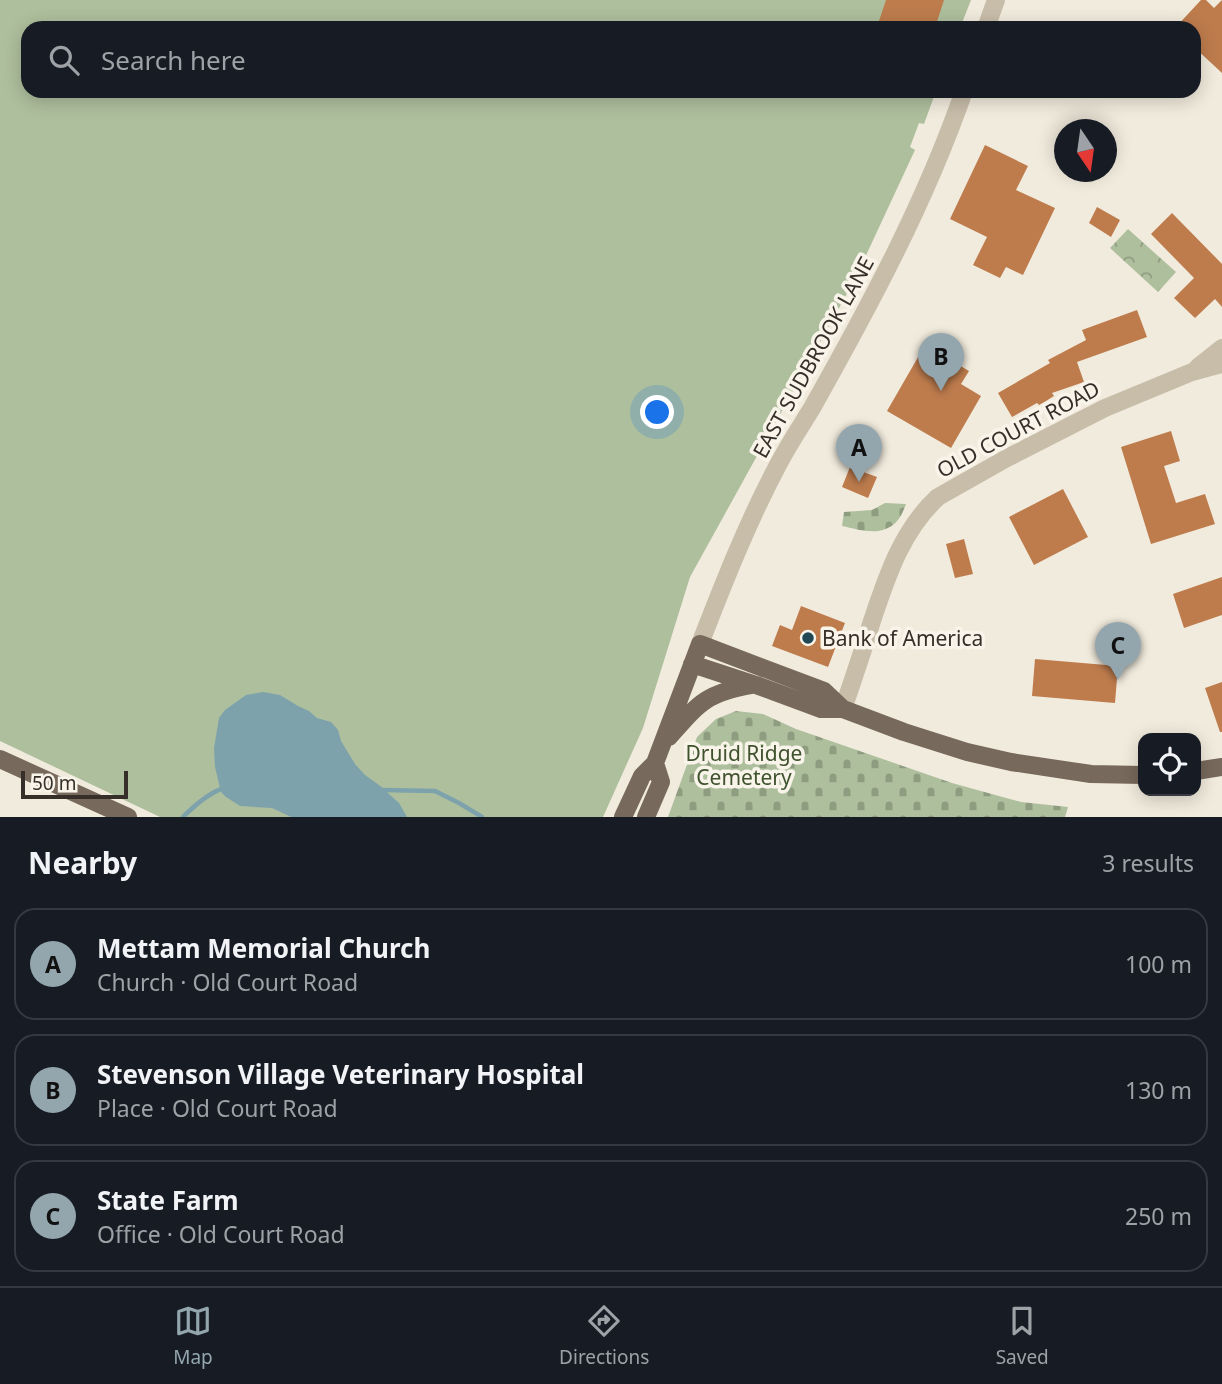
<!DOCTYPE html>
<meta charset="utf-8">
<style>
body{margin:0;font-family:"Noto Sans",sans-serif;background:#20242c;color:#f1f3f6}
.controls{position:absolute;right:21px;bottom:21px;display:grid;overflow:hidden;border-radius:14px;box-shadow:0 4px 18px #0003}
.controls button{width:63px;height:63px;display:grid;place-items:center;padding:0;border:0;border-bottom:2px solid #363941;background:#171b24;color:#f1f3f6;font:35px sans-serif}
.compass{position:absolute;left:1054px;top:119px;width:63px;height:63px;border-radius:50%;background:#171b24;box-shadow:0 4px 18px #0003;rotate:167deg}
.scale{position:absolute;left:21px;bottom:18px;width:107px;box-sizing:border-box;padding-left:7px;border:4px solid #362f29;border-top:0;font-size:19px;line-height:24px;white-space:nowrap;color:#362f29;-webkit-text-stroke:5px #f8f4e9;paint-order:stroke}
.you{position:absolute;left:658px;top:413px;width:24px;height:24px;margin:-18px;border:5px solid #fff;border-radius:50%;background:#1a73e8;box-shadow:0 0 0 10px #1a73e833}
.badge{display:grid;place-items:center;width:46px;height:46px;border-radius:50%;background:#93a6ae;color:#111;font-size:23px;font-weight:700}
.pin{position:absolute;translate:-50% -58px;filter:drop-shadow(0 2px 4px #0008)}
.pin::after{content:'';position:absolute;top:37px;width:24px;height:21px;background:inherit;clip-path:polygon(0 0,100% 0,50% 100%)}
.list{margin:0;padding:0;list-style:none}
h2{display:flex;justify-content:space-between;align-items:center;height:91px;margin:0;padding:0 28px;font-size:30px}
h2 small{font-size:23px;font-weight:400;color:#9ea1a6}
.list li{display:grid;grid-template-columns:46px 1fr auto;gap:21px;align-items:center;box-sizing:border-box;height:112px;margin:0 14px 14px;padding:0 14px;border:2px solid #363941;border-radius:21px}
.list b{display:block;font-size:26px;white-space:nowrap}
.list p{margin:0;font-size:23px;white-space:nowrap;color:#9ea1a6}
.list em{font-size:23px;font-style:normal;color:#9ea1a6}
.icon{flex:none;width:38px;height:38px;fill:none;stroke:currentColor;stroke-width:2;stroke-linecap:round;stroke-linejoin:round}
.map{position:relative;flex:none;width:1222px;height:817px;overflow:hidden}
.search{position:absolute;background:#171b24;box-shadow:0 4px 18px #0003;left:21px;right:21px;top:21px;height:77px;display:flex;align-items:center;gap:18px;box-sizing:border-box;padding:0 24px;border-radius:21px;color:#9ea1a6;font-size:26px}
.sheet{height:469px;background:#171b24}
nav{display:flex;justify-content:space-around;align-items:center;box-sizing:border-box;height:98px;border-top:2px solid #363941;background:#171b24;font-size:19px;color:#9ea1a6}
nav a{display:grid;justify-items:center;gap:4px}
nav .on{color:#93a6ae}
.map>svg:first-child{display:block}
</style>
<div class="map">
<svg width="1222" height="817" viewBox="0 0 1222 817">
<defs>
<pattern id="forest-crowns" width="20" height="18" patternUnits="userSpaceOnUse" patternTransform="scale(1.75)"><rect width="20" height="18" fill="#aebf9d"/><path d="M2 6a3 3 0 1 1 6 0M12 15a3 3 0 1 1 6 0" fill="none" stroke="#8e9c80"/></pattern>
<pattern id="cemetery-stones" width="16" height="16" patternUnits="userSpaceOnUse" patternTransform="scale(1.75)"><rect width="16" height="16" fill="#aebf9d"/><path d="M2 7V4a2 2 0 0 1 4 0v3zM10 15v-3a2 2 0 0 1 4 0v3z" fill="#8e9c80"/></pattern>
</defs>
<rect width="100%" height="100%" fill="#f1ebdd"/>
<path fill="#aebf9d" d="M0,0H971L960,28H28V91H936L924,124L919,123L910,147L915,150L855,279L690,577L643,728L603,817H160L0,741Z"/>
<path fill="url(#forest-crowns)" d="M1128,229L1176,272L1158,292L1110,248Z"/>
<path fill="url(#cemetery-stones)" d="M885,503L906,504C904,509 902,515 898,520C883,538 861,530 842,526L844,512L872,510Z
M736,711L763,714L796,729L952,783L1021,802L1068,807L1065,817H668L697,737L716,719Z"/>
<path fill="#7da2ac" d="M263,692L280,695L298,706L309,711L317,718L331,722L338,730L341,741L355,764L365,775L379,785L399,803L407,817H291L272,808L240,806L226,797L221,792L215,767L214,748L219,718L225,710L246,695Z"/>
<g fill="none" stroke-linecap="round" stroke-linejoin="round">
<path stroke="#7da2ac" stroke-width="4.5" d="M381,790L435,791L459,803L482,817
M183,817C194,806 208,793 224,788"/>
</g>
<path fill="#be7c4d" d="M886,0H944L935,28H890L878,24Z
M1201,0H1206L1214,8L1222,0V73L1194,47V28H1175Z
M985,145L1028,166L1016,190L1055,208L1023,275L1006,267L1000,278L973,265L987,237L950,219Z
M1097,207L1120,220L1111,237L1089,223Z
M1172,213L1222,264V307L1215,299L1195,318L1174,298L1194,278L1151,234Z
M1137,310L1147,337L1077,362L1084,382L1052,393L1054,396L1046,401L1039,405L1037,403L1012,417L998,393L1050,363L1048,360L1086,340L1082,330Z
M925,345L969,371L961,384L981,396L951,448L887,411Z
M1171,431L1180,461L1164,466L1176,503L1205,494L1215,524L1151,544L1121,447Z
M850,467L877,477L868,498L842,487Z
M1063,489L1088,537L1034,565L1009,517Z
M964,539L973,574L955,578L946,544Z
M1222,577V615L1184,628L1173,594Z
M801,606L845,623L828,667L772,646L780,625L792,630Z
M1035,659L1118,666L1115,703L1032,696Z
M1222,682V732H1220L1205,688Z"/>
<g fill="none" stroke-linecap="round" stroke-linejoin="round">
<path stroke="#c8bda9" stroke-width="18" d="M986,28L996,0
M1198,367L1222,348
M700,644C724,582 748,521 779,463C789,444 801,426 812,408C870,305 925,203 964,91
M843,709C853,680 863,650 872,621C887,576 902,530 938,497L1007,458L1105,408L1192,372L1222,364"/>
<path stroke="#77695b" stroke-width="18" d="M692,664L756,685L821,709H843L904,732L967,752L1011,762L1091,774L1143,775
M669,737C699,703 706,693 752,685
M0,759L128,817
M1196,771L1222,767
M623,817L642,776L655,763L700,644L824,691L843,709
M646,817L661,782L655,763"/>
</g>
<circle fill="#214855" stroke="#f8f4e9" stroke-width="2.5" cx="808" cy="638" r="7"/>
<g text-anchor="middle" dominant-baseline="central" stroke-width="7" stroke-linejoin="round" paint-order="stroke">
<g font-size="21" fill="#362f29" stroke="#f8f4e9">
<text transform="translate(813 357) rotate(-61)">EAST SUDBROOK LANE</text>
<text transform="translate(1018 429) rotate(-28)">OLD COURT ROAD</text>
</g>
<g font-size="21" fill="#362f29" stroke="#f8f4e9" text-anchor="start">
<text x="822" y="638">Bank of America</text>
</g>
<g font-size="21" fill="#3f522e" stroke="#f8f4e9">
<text x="744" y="753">Druid Ridge<tspan x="744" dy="24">Cemetery</tspan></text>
</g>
</g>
</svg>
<div class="controls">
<button><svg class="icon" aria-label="locate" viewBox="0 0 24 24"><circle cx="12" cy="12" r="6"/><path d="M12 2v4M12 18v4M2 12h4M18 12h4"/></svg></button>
</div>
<svg class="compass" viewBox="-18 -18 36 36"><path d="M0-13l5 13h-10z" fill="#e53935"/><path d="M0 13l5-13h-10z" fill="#9ea1a6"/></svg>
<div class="scale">50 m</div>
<div class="you"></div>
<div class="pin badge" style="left:859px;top:482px">A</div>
<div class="pin badge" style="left:941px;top:391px">B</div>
<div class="pin badge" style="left:1118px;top:680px">C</div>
<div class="search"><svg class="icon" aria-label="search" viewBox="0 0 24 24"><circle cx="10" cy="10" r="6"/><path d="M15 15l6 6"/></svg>Search here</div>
</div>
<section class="sheet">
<h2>Nearby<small>3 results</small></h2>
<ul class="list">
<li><span class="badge">A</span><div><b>Mettam Memorial Church</b><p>Church · Old Court Road</p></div><em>100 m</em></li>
<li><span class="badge">B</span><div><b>Stevenson Village Veterinary Hospital</b><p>Place · Old Court Road</p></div><em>130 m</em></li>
<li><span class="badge">C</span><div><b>State Farm</b><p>Office · Old Court Road</p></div><em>250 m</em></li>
</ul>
</section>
<nav>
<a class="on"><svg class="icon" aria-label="map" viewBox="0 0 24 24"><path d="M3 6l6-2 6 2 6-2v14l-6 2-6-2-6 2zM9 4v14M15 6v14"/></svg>Map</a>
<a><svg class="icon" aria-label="directions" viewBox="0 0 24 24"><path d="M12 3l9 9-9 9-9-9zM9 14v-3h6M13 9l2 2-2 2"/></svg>Directions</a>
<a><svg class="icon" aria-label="saved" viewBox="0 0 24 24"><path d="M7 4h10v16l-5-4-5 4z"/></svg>Saved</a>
</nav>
